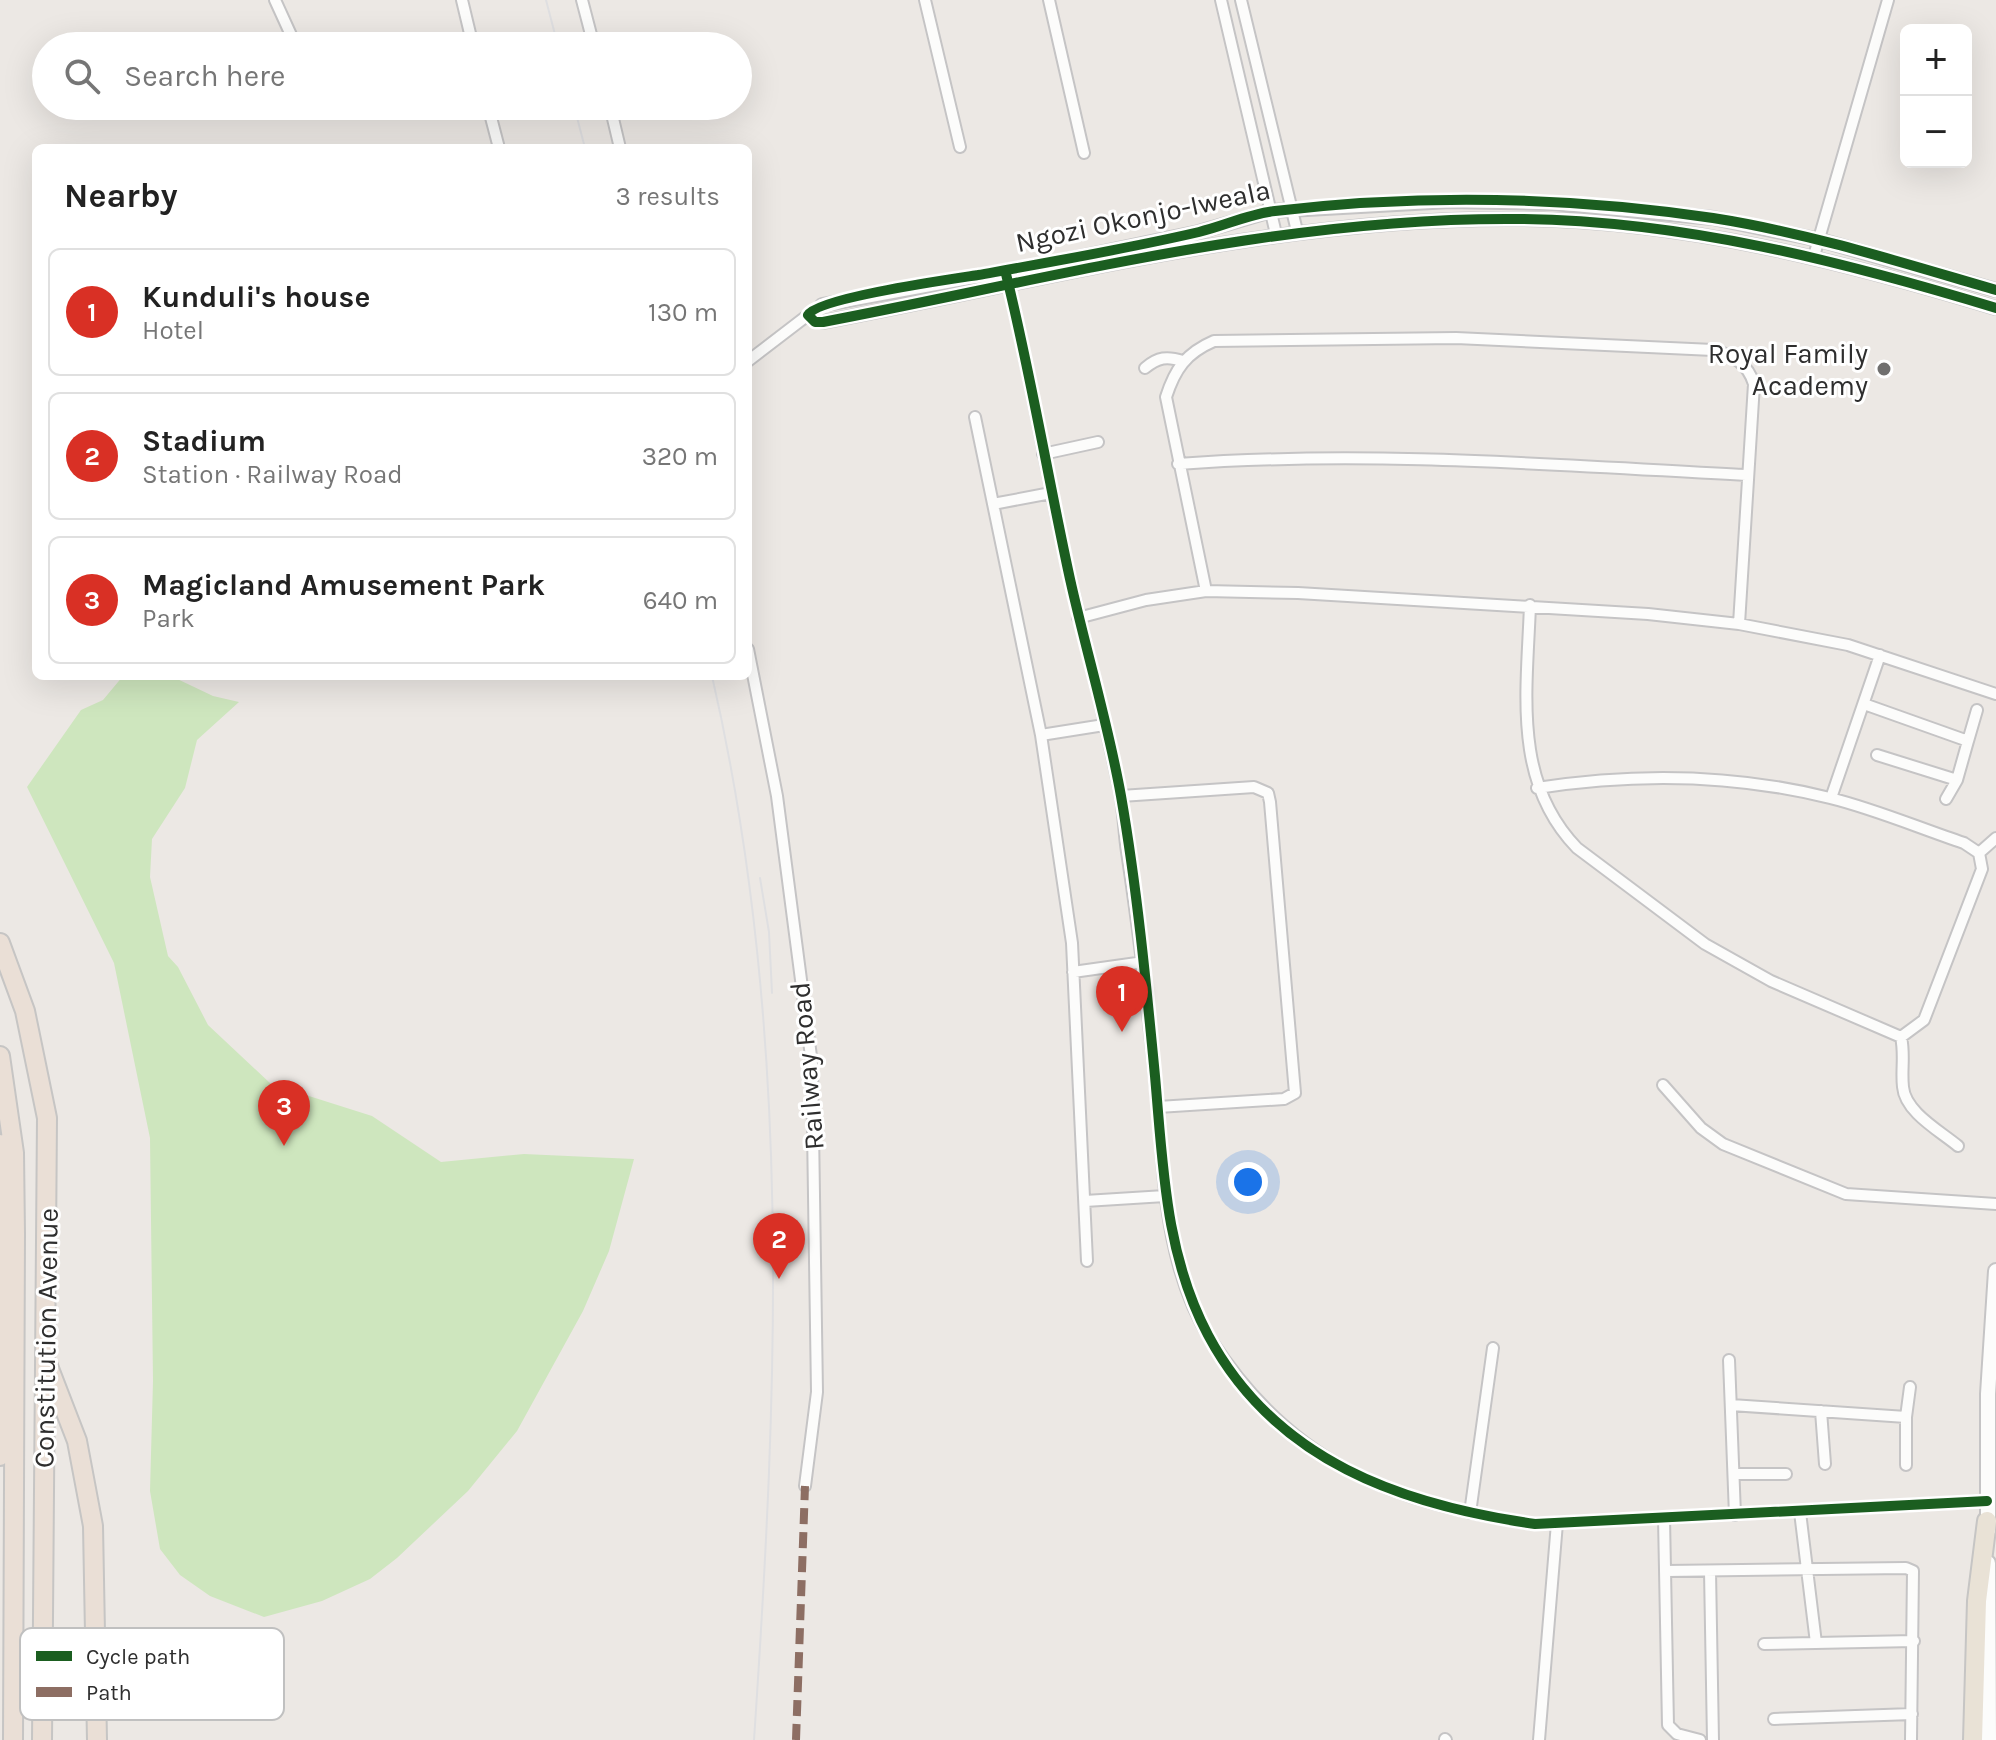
<!DOCTYPE html>
<meta charset="utf-8">
<style>
body{margin:0;font-family:Karla,sans-serif;background:#f2f2f2;color:#222}
.controls{position:absolute;right:24px;top:24px;display:grid;overflow:hidden;border-radius:12px;box-shadow:0 8px 32px #0002}
.controls button{width:72px;height:72px;display:grid;place-items:center;padding:0;border:0;border-bottom:2px solid #e0e0e0;background:#fff;color:#222;font:40px sans-serif}
.you{position:absolute;left:1248px;top:1182px;width:28px;height:28px;margin:-20px;border:6px solid #fff;border-radius:50%;background:#1a73e8;box-shadow:0 0 0 12px #1a73e833}
.badge{display:grid;place-items:center;width:52px;height:52px;border-radius:50%;background:#d93025;color:#fff;font-size:26px;font-weight:700}
.pin{position:absolute;translate:-50% -66px;filter:drop-shadow(0 2px 4px #0008)}
.pin::after{content:'';position:absolute;top:42px;width:28px;height:24px;background:inherit;clip-path:polygon(0 0,100% 0,50% 100%)}
.list{margin:0;padding:0;list-style:none}
h2{display:flex;justify-content:space-between;align-items:center;height:104px;margin:0;padding:0 32px;font-size:34px}
h2 small{font-size:26px;font-weight:400;color:#767676}
.list li{display:grid;grid-template-columns:52px 1fr auto;gap:24px;align-items:center;box-sizing:border-box;height:128px;margin:0 16px 16px;padding:0 16px;border:2px solid #e0e0e0;border-radius:12px}
.list b{display:block;font-size:30px;white-space:nowrap}
.list p{margin:0;font-size:26px;white-space:nowrap;color:#767676}
.list em{font-size:26px;font-style:normal;color:#767676}
.icon{flex:none;width:44px;height:44px;fill:none;stroke:currentColor;stroke-width:2;stroke-linecap:round;stroke-linejoin:round}
.map{position:relative;flex:none;width:1996px;height:1740px;overflow:hidden}
.search{position:absolute;background:#fff;box-shadow:0 8px 32px #0002;left:32px;top:32px;width:720px;height:88px;display:flex;align-items:center;gap:20px;box-sizing:border-box;padding:0 28px;border-radius:44px;color:#767676;font-size:30px}
.panel{position:absolute;background:#fff;box-shadow:0 8px 32px #0002;left:32px;top:144px;width:720px;height:536px;border-radius:12px}
.map>svg:first-child{display:block}
</style>
<div class="map">
<svg width="1996" height="1740" viewBox="0 0 1996 1740">
<rect width="100%" height="100%" fill="#ece8e4"/>
<path fill="#cee6be" d="M123,676H171L213,696L239,702L197,740L185,788L152,839L150,877L168,956L178,967L208,1025L271,1084L372,1116L441,1162L524,1154L634,1159L609,1251L583,1311L517,1431L468,1491L397,1558L370,1579L322,1601L264,1617L210,1596L180,1575L160,1549L150,1491L153,1381L150,1138L114,963L27,787L81,710L103,700Z"/>
<g fill="none" stroke-linecap="round" stroke-linejoin="round">
<g stroke="#c5c4c5" stroke-width="14">
<path id="minor" d="M275,0L296,46
M462,0L473,46
M582,0L594,46
M925,0L960,147
M1049,0L1084,153
M1221,0L1276,234
M1241,0L1297,231
M488,106L499,148
M610,106L620,148
M1814,256L1888,0
M1005,270C1028,362 1043,455 1063,547C1081,629 1104,711 1120,793C1124,813 1124,833 1127,852C1139,931 1148,1009 1156,1089C1164,1173 1164,1267 1211,1340C1292,1465 1392,1503 1535,1524L1987,1501
M748,361L808,315
M1145,368C1158,357 1167,356 1183,361
M975,417L1041,735L1072,943L1087,1261
M1043,454L1098,442
M1178,464C1368,450 1557,465 1746,475
M993,504L1051,493
M1206,591L1166,397C1175,369 1186,353 1214,341L1456,338L1713,350C1733,355 1748,364 1754,384L1739,624
M1530,605C1527,691 1512,781 1577,848L1705,944L1771,981L1901,1037L1924,1020L1982,869L1979,853L1964,843C1919,828 1875,809 1830,798C1734,774 1633,773 1537,788
M1078,618L1146,600L1206,591L1298,593L1648,614L1739,624L1848,645L1996,694
M748,649L777,796L812,1064L817,1392L805,1486
M1864,704L1968,741L1977,710
M1041,735L1104,725
M1877,755L1957,780
M1121,796L1254,787L1268,793L1270,802L1295,1093L1284,1099L1158,1107
M1831,798L1880,655
M1946,799L1957,780L1968,741
M1979,853L1996,838
M1073,972L1144,962
M1901,1037C1905,1055 1901,1070 1903,1087C1905,1112 1940,1131 1958,1146
M1663,1085L1701,1128L1723,1144L1846,1194L1996,1204
M1085,1201L1165,1196
M1729,1360L1735,1515
M1731,1405L1906,1417V1465
M1821,1411L1825,1464
M1906,1417L1910,1387
M1734,1474H1786
M1800,1512L1816,1643
M1470,1513L1493,1348
M1664,1518L1668,1725L1677,1734L1700,1740
M1666,1571L1906,1568L1913,1571L1911,1740
M1710,1571L1713,1740
M1764,1644L1914,1641
M1774,1719L1912,1714
M1445,1739L1446,1740
M1539,1740L1557,1523"/>
</g>
<g stroke="#c5c4c5" stroke-width="16">
<path id="tertiary" d="M822,305L1056,262L1199,232L1271,211L1450,201L1553,203L1713,218L1820,240L1996,290
M823,322C1054,278 1284,216 1522,219C1685,221 1841,261 1996,308"/>
</g>
<g stroke="#c5c4c5" stroke-width="18">
<path id="secondary" d="M1988,1530V1394L1996,1271
M1988,1563L1989,1740"/>
</g>
<g stroke="#c6c5c4" stroke-width="22">
<path id="trunk" d="M1973,1740L1977,1601L1987,1521"/>
</g>
<g stroke="#c6c5c4" stroke-width="22">
<path id="motorway" d="M0,943L25,1011L47,1118L42,1740
M0,1056L14,1153L15,1234L13,1740
M0,1144V1456
M48,1366L77,1441L93,1526L97,1740"/>
</g>
<use href="#minor" stroke="#fcfcfb" stroke-width="10"/>
<use href="#tertiary" stroke="#fcfcfb" stroke-width="12"/>
<use href="#secondary" stroke="#fcfcfb" stroke-width="14"/>
<use href="#trunk" stroke="#e9e2d6" stroke-width="18"/>
<use href="#motorway" stroke="#eadfd6" stroke-width="18"/>
<path stroke="#dfdfe1" stroke-width="2" d="M546,0L558,46
M574,106L585,148
M712,676C793,1028 778,1383 754,1740
M760,878L769,932L772,993"/>
<path stroke="#8d6e63" stroke-width="8" stroke-dasharray="16 8" stroke-linecap="butt" d="M796,1740L805,1486"/>
<g stroke="#fff" stroke-width="15">
<path id="cycleway" d="M1006,274C1031,375 1048,478 1070,579C1086,651 1108,723 1121,796C1137,888 1146,982 1155,1076C1163,1165 1165,1254 1208,1335C1275,1461 1402,1505 1535,1524L1987,1501
M1996,290C1903,263 1809,233 1713,218C1570,197 1419,194 1275,211C1249,214 1224,226 1199,232C1126,249 1051,262 978,275C952,279 817,298 808,315L815,322H823C1054,278 1284,216 1522,219C1685,221 1841,261 1996,308"/>
</g>
<use href="#cycleway" stroke="#1b5e20" stroke-width="10"/>
</g>
<circle fill="#706f6e" stroke="#fff" stroke-width="3" cx="1884" cy="369" r="8"/>
<g text-anchor="middle" dominant-baseline="central" stroke-width="6" stroke-linejoin="round" paint-order="stroke">
<g font-size="28" fill="#2e2e2e" stroke="#fff">
<text transform="translate(1143 216) rotate(-12)">Ngozi Okonjo-Iweala</text>
<text transform="translate(807 1066) rotate(-95)">Railway Road</text>
<text transform="translate(46 1338) rotate(-89)">Constitution Avenue</text>
</g>
<g font-size="28" fill="#2e2e2e" stroke="#fff" text-anchor="end">
<text x="1868" y="353">Royal Family<tspan x="1868" dy="32">Academy</tspan></text>
</g>
</g>
<rect x="20" y="1628" width="264" height="92" rx="12" fill="#fff" stroke="#c0c0c0" stroke-width="2"/>
<rect x="36" y="1651" width="36" height="10" fill="#1b5e20"/>
<rect x="36" y="1687" width="36" height="10" fill="#8d6e63"/>
<g font-size="22" fill="#2e2e2e">
<text x="86" y="1664">Cycle path</text>
<text x="86" y="1700">Path</text>
</g>
</svg>
<div class="controls">
<button>+</button>
<button>−</button>
</div>
<div class="you"></div>
<div class="pin badge" style="left:1122px;top:1032px">1</div>
<div class="pin badge" style="left:779px;top:1279px">2</div>
<div class="pin badge" style="left:284px;top:1146px">3</div>
<div class="search"><svg class="icon" aria-label="search" viewBox="0 0 24 24"><circle cx="10" cy="10" r="6"/><path d="M15 15l6 6"/></svg>Search here</div>
<section class="panel">
<h2>Nearby<small>3 results</small></h2>
<ul class="list">
<li><span class="badge">1</span><div><b>Kunduli's house</b><p>Hotel</p></div><em>130 m</em></li>
<li><span class="badge">2</span><div><b>Stadium</b><p>Station · Railway Road</p></div><em>320 m</em></li>
<li><span class="badge">3</span><div><b>Magicland Amusement Park</b><p>Park</p></div><em>640 m</em></li>
</ul>
</section>
</div>
